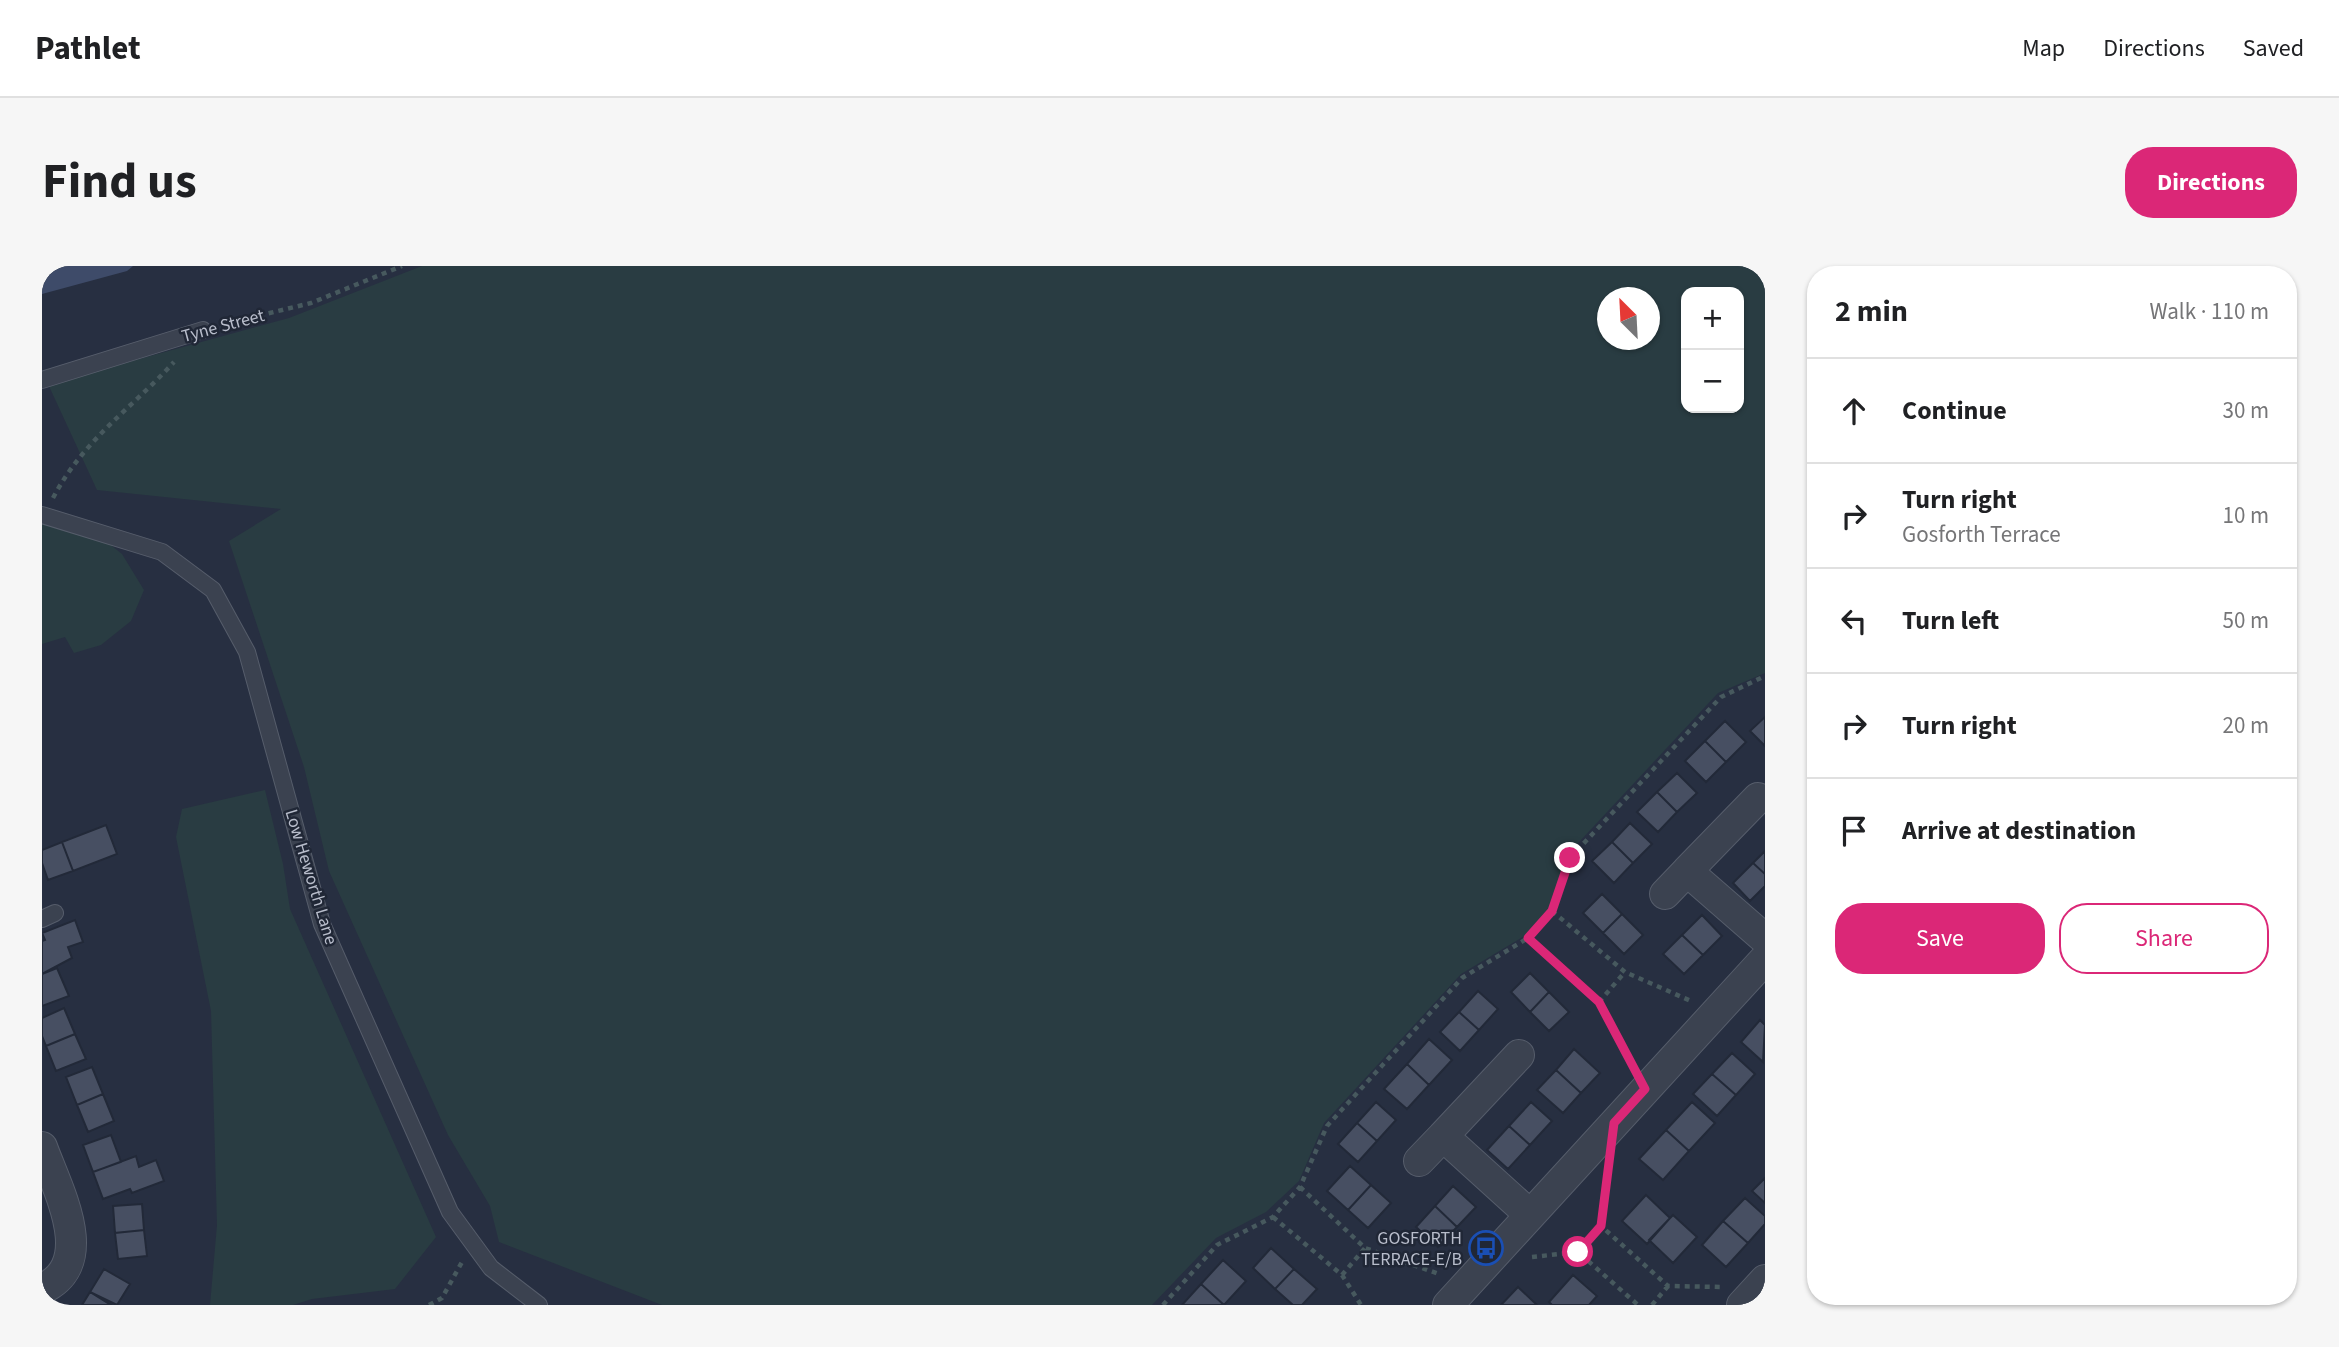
<!DOCTYPE html>
<meta charset="utf-8">
<style>
body{margin:0;font-family:"Source Sans 3",sans-serif;background:#f6f6f6;color:#202124}
.controls{position:absolute;right:21px;top:21px;display:grid;overflow:hidden;border-radius:14px;box-shadow:0 2px 5px #0004}
.controls button{width:63px;height:63px;display:grid;place-items:center;padding:0;border:0;border-bottom:2px solid #e0e0e0;background:#fff;color:#202124;font:35px sans-serif}
.compass{position:absolute;left:1555px;top:21px;width:63px;height:63px;border-radius:50%;background:#fff;box-shadow:0 2px 5px #0004;rotate:336deg}
.stop{position:absolute;width:21px;height:21px;margin:-16px;border:5px solid #db2777;border-radius:50%;background:#fff}
.stop.end{background:#db2777;border-color:#fff;box-shadow:0 2px 7px #0008}
.list{margin:0;padding:0;list-style:none}
h2{display:flex;justify-content:space-between;align-items:center;height:91px;margin:0;padding:0 28px;font-size:30px}
h2 small{font-size:23px;font-weight:400;color:#757577}
.list li{display:grid;grid-template-columns:46px 1fr auto;gap:21px;align-items:center;box-sizing:border-box;height:105px;padding:0 28px;border-top:2px solid #e0e0e0}
.list b{display:block;font-size:26px;white-space:nowrap}
.list p{margin:0;font-size:23px;white-space:nowrap;color:#757577}
.list em{font-size:23px;font-style:normal;color:#757577}
.actions{display:flex;gap:14px;padding:21px 28px}
.actions a{flex:1;padding:16px 0;border:2px solid #db2777;border-radius:28px;text-align:center;font-size:24px;color:#db2777}
.actions .main{background:#db2777;color:#fff}
.icon{flex:none;width:38px;height:38px;fill:none;stroke:currentColor;stroke-width:2;stroke-linecap:round;stroke-linejoin:round}
.map{position:relative;flex:none;width:1723px;height:1039px;overflow:hidden;border-radius:28px}
header{display:flex;align-items:center;gap:42px;box-sizing:border-box;height:98px;padding:0 35px;background:#fff;border-bottom:2px solid #e0e0e0}
header strong{font-size:33px}
nav{display:flex;gap:38px;margin-inline-start:auto;font-size:24px}
.intro{display:flex;align-items:center;justify-content:space-between;box-sizing:border-box;height:168px;padding:0 42px}
h1{margin:0;font-size:49px}
.button{padding:18px 32px;border-radius:28px;background:#db2777;color:#fff;font-size:24px;font-weight:700}
main{display:flex;gap:42px;padding:0 42px}
aside{flex:1;background:#fff;border-radius:28px;box-shadow:0 2px 5px #0004}
.map>svg:first-child{display:block}
</style>
<header>
<strong>Pathlet</strong>
<nav><a>Map</a><a>Directions</a><a>Saved</a></nav>
</header>
<div class="intro"><h1>Find us</h1><a class="button">Directions</a></div>
<main>
<div class="map">
<svg width="1723" height="1039" viewBox="0 0 1723 1039">
<rect width="100%" height="100%" fill="#272f41"/>
<path fill="#293c42" fill-rule="evenodd" d="M380,0H1723V407L1676,427L1525,589L1507,643L1484,669L1419,708L1282,857L1257,915L1224,946L1174,972L1110,1039H620L457,976L448,940L406,869L287,605L262,501L187,275L239,243L55,224L6,118L247,52ZM1644,26H1697V142H1644ZM1566,32H1608V74H1566Z
M0,249L60,272L80,288L102,324L89,355L59,379L32,387L23,371L0,378Z
M223,524L241,598L248,643L394,971L353,1023L270,1033L251,1039H168L175,959L169,745L134,571L140,543Z"/>
<path fill="#3e4b69" d="M0,0H91L85,5L0,28Z"/>
<path fill="#474f62" stroke="#222938" stroke-width="2" d="M1723,451V480L1708,465Z
M1683,455L1704,476L1684,496L1663,475Z
M1663,475L1684,496L1664,516L1643,495Z
M1635,507L1655,527L1635,546L1615,526Z
M1615,526L1635,546L1616,566L1595,546Z
M1588,557L1610,578L1591,597L1570,576Z
M64,559L75,588L31,605L20,576Z
M20,576L31,605L6,614L0,597V584Z
M1570,576L1591,597L1572,617L1550,595Z
M1723,585V608L1711,597Z
M1711,597L1723,608V620L1708,635L1691,617Z
M1560,628L1580,648L1561,667L1541,647Z
M1580,648L1601,669L1582,688L1561,667Z
M1660,649L1680,670L1661,689L1640,669Z
M33,654L41,676L26,681L30,692L0,708V675L3,674L0,667Z
M1640,669L1661,689L1642,708L1621,688Z
M15,702L27,730L0,740V708Z
M1488,707L1507,726L1488,746L1469,726Z
M1436,725L1456,743L1437,764L1417,746Z
M1507,726L1527,746L1507,765L1488,746Z
M22,742L33,768L4,780L0,770V752Z
M1417,746L1437,764L1418,785L1398,766Z
M1718,754L1723,759L1721,796L1699,776Z
M33,768L44,793L14,805L4,780Z
M1387,773L1410,794L1387,819L1365,798Z
M1532,783L1558,807L1539,827L1514,804Z
M1690,787L1713,808L1694,829L1670,808Z
M1365,798L1387,819L1365,843L1342,823Z
M50,801L61,828L35,839L24,811Z
M1514,804L1539,827L1521,847L1495,824Z
M1670,808L1694,829L1675,850L1651,828Z
M61,828L72,855L46,866L35,839Z
M1334,836L1354,854L1335,875L1315,857Z
M1489,836L1510,855L1488,879L1467,860Z
M1650,836L1673,857L1647,885L1624,864Z
M1315,857L1335,875L1316,896L1296,878Z
M1467,860L1488,879L1466,903L1445,884Z
M1624,864L1647,885L1621,914L1597,893Z
M69,869L79,896L51,906L41,879Z
M94,890L97,901L114,894L122,915L90,927L88,923L61,933L51,906Z
M1308,900L1329,919L1306,944L1285,925Z
M1723,912V937L1710,925Z
M1329,919L1349,937L1326,962L1306,944Z
M1411,920L1434,941L1415,961L1393,940Z
M1604,929L1628,952L1605,978L1580,955Z
M1703,932L1723,950V958L1706,977L1681,955Z
M100,938L102,964L73,967L71,940Z
M1393,940L1415,961L1396,981L1374,961Z
M1631,949L1655,971L1631,997L1607,974Z
M1681,955L1706,977L1684,1001L1660,979Z
M102,964L105,990L76,993L73,967Z
M1229,982L1252,1003L1233,1023L1211,1002Z
M1181,994L1204,1015L1182,1039L1159,1018Z
M62,1003L88,1018L75,1039L48,1026Z
M1252,1003L1275,1023L1260,1039H1251L1233,1023Z
M1531,1009L1555,1030L1547,1039H1510L1507,1036Z
M1159,1018L1182,1039H1140Z
M1476,1021L1495,1039H1459Z
M48,1026L69,1039H40Z"/>
<g fill="none" stroke-linecap="round" stroke-linejoin="round">
<g stroke="#565d6b" stroke-width="18">
<path id="lane" d="M0,114L161,64
M0,249L120,286L171,324L205,386L280,658L408,946L449,1002L497,1039
M0,653L13,647"/>
</g>
<g stroke="#565d6b" stroke-width="32">
<path id="street" d="M1716,532L1645,605L1723,673
M1623,628L1645,605
M1477,789L1401,870L1487,948
M0,881C15,923 57,997 0,1023
M1377,895L1401,870
M1406,1039L1723,693
M1700,1039L1723,1014"/>
</g>
<path stroke="#47595e" stroke-width="4.5" stroke-dasharray="5 5" stroke-linecap="butt" d="M178,59L269,37L360,0
M11,232C42,173 88,144 132,96
M1510,645L1583,706L1649,735
M1486,672L1557,736L1590,799
M1557,736L1583,706
M1565,907L1559,960L1626,1020L1680,1021
M1258,921L1323,982L1397,1008
M1231,951L1300,1009L1319,1039
M1536,986L1559,960
M1490,991L1536,986L1596,1039
M1300,1009L1323,982
M387,1039L400,1032L420,996
M1121,1039L1175,979L1231,951L1258,921L1285,860L1420,712L1486,672L1510,645L1528,592L1679,431L1723,410
M1610,1039L1626,1020"/>
<use href="#lane" stroke="#3b4250" stroke-width="16"/>
<use href="#street" stroke="#3b4250" stroke-width="30"/>
</g>
<g fill="none" stroke-linecap="round" stroke-linejoin="round">
<path stroke="#db2777" stroke-width="9" d="M1528,592L1510,645L1486,672L1557,736L1603,823L1572,857L1559,960L1536,986"/>
</g>
<defs>
<g id="bus-ring" transform="scale(1.75)"><circle r="9.5" fill="#202736" stroke="#1a4fb4" stroke-width="1.5"/><path d="M-5-6H5V4H4V6H2V4H-2V6H-4V4H-5ZM-3.5-4V0h7V-4ZM-3.5 1.2v1.5H-2V1.2ZM2 1.2v1.5H3.5V1.2Z" fill="#1a4fb4"/></g>
</defs>
<g fill-rule="evenodd">
<use href="#bus-ring" x="1444" y="982"/>
</g>
<g text-anchor="middle" dominant-baseline="central" stroke-width="5" stroke-linejoin="round" paint-order="stroke">
<g font-size="18" fill="#b8bdcb" stroke="#202736">
<text transform="translate(181 60) rotate(-15)">Tyne Street</text>
<text transform="translate(269 611) rotate(73)">Low Heworth Lane</text>
</g>
<g font-size="18" fill="#b8bdcb" stroke="#202736" text-anchor="end">
<text x="1420" y="972">GOSFORTH<tspan x="1420" dy="21">TERRACE-E/B</tspan></text>
</g>
</g>
</svg>
<div class="controls">
<button>+</button>
<button>−</button>
</div>
<svg class="compass" viewBox="-18 -18 36 36"><path d="M0-13l5 13h-10z" fill="#e53935"/><path d="M0 13l5-13h-10z" fill="#757577"/></svg>
<div class="stop" style="left:1536px;top:986px"></div>
<div class="stop end" style="left:1528px;top:592px"></div>
</div>
<aside>
<h2>2 min<small>Walk · 110 m</small></h2>
<ul class="list">
<li><svg class="icon" aria-label="ahead" viewBox="0 0 24 24"><path d="M12 20V5M6 11l6-6 6 6"/></svg><div><b>Continue</b></div><em>30 m</em></li>
<li><svg class="icon" aria-label="right" viewBox="0 0 24 24"><path d="M7 20v-9h11M14 6l5 5-5 5"/></svg><div><b>Turn right</b><p>Gosforth Terrace</p></div><em>10 m</em></li>
<li><svg class="icon" aria-label="left" viewBox="0 0 24 24"><path d="M17 20v-9H6M10 6l-5 5 5 5"/></svg><div><b>Turn left</b></div><em>50 m</em></li>
<li><svg class="icon" aria-label="right" viewBox="0 0 24 24"><path d="M7 20v-9h11M14 6l5 5-5 5"/></svg><div><b>Turn right</b></div><em>20 m</em></li>
<li><svg class="icon" aria-label="arrive" viewBox="0 0 24 24"><path d="M6 21V4h12l-3 4 3 4H6"/></svg><div><b>Arrive at destination</b></div></li>
</ul>
<div class="actions"><a class="main">Save</a><a>Share</a></div>
</aside>
</main>
